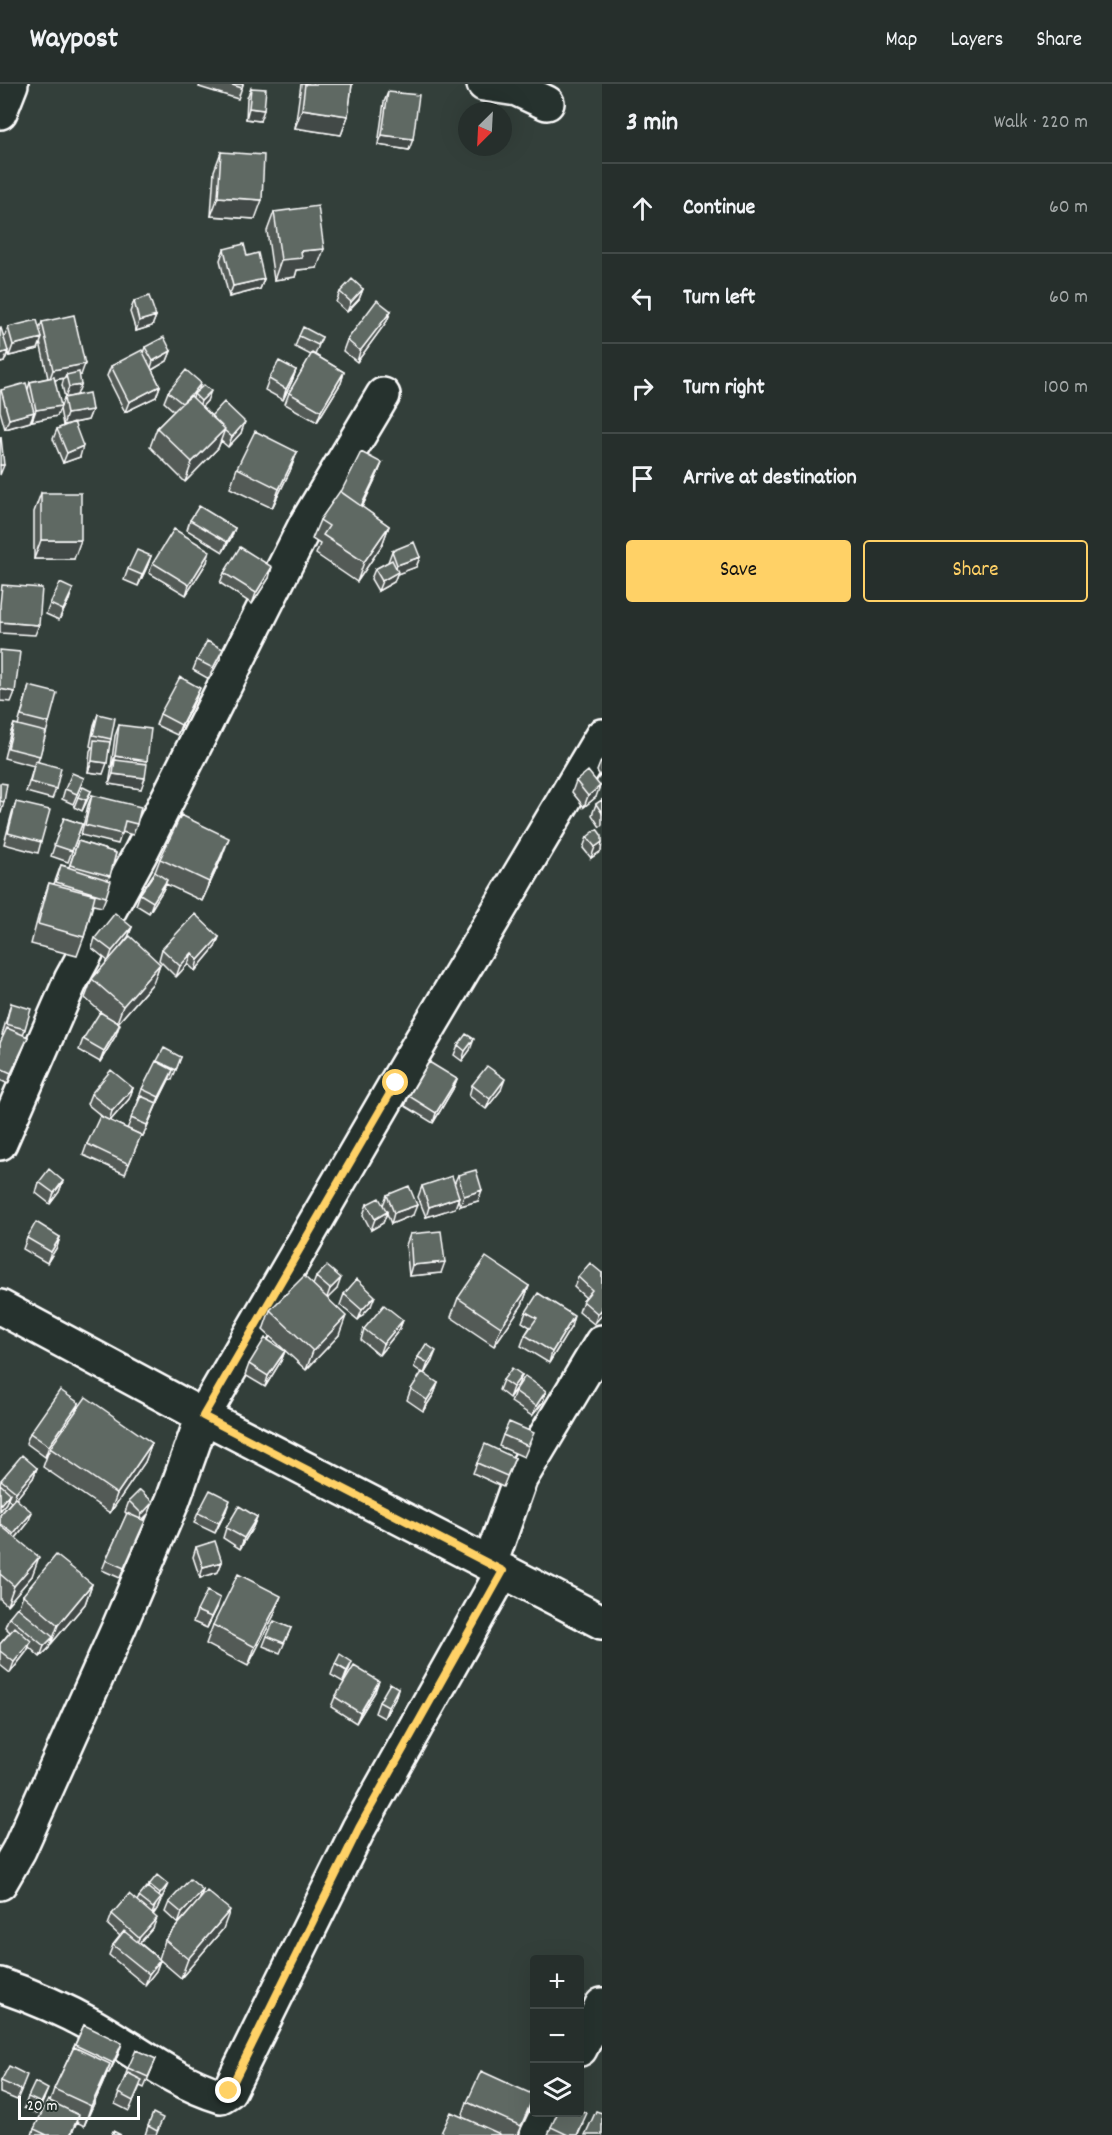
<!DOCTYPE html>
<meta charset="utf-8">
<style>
body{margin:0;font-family:Dekko,sans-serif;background:#2e3734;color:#f1f3f6}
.controls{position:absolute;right:18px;bottom:18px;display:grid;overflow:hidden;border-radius:6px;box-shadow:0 6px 24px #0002}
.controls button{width:54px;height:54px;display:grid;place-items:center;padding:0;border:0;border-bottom:2px solid #424a48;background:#262f2c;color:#f1f3f6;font:30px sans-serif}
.compass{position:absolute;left:458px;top:18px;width:54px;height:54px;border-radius:50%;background:#262f2c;box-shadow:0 6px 24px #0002;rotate:204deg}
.scale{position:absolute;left:18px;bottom:15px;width:122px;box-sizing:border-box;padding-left:6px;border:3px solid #fff;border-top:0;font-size:16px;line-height:21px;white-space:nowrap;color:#fff;-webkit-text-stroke:4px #26332d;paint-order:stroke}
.stop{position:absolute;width:18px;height:18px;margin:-14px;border:4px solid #ffd166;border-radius:50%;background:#fff}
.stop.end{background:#ffd166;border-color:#fff;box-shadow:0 2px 6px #0008}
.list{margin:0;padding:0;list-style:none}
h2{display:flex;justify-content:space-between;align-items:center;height:78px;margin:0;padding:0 24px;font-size:26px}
h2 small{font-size:20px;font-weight:400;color:#a4a9a9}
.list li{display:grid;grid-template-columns:39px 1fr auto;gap:18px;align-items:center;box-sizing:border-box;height:90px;padding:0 24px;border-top:2px solid #424a48}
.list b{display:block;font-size:22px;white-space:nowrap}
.list em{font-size:20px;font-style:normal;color:#a4a9a9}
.actions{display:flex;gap:12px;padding:18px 24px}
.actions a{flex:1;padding:14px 0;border:2px solid #ffd166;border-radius:6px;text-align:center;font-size:21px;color:#ffd166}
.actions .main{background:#ffd166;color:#111}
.icon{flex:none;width:33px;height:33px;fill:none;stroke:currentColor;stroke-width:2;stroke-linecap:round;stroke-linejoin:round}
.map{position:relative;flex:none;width:602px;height:2051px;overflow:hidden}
header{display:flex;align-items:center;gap:36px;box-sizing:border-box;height:84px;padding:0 30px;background:#262f2c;border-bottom:2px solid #424a48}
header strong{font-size:28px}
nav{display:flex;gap:33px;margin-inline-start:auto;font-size:21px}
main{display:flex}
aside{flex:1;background:#262f2c}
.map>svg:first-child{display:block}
</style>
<header>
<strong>Waypost</strong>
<nav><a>Map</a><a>Layers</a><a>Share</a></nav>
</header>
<main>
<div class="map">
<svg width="602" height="2051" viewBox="0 0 602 2051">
<rect width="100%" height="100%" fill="#333f3a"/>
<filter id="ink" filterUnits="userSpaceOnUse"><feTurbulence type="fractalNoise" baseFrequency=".0167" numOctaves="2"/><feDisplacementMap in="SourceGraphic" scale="12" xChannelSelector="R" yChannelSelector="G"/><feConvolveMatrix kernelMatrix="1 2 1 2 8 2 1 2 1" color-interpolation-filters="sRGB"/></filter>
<g filter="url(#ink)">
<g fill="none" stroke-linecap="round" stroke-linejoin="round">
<g stroke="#fff" stroke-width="38">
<path id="minor" d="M484,0L517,5L547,19
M0,28L11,0
M0,1059L71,896L140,770L306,440L383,311
M0,1223L203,1332L602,1538
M490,1480L520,1395L602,1258
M0,1799L19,1766L119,1543L173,1416L203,1332L396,999L602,652
M0,1901C32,1912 63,1925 93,1942C135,1966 174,1998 221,2012L229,2007L359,1744L503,1487
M580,1965L602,1921
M537,2051L548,2028"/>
</g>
<use href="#minor" stroke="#26332d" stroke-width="33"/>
</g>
<path fill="#525a56" stroke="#fff" stroke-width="1.5" d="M200,0H243L238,15L199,3Z
M301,0H352L348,32L341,51L295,44Z
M251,4L260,37L246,35L247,14Z
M388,8L409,66L378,61L384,18Z
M221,68L255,135L211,132L214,87Z
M274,128L317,184L297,186L295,193L274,196L267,147Z
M224,165L247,172L264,195L260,205L229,213L220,176Z
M363,205L359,215L347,228L336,218L340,208Z
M134,217L156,232L152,242L136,247L130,228Z
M391,227L387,237L357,278L343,267L347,256Z
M42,238L81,291H79L65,314L62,301L64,294L55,296L57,332L32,337V334L30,338L5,345L0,327V308L1,306L28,305L30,298L48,294L40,258L38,265L9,272L8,269L4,278L0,279V244L4,254L8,243L39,246Z
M299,252L322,253L315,271L344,288L341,299L317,338L285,320L289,309L311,271L295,263Z
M145,263L171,267L167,277L152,286L160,302L156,313L125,328L107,292L111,282L143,269Z
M296,286L292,297L283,316L265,306L269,295Z
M199,305L207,317L202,322L211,332L241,349L228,363L221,357L218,364L185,398L150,363L157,344L174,327L164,318L168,308Z
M64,314L92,326L88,336L74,339L80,373L63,379L53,355L57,345L68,340L63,341L60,325Z
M297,368L290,387L272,424L230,404L237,384Z
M382,379L378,389L362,423L389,442L382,461L357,498L316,470L320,460L312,455L320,436L341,408Z
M41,409L74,475H34V428Z
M190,436L235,444L231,454L223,468L187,446Z
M392,467L420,473L416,483L397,490L394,498L378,507L371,495L375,485L388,478Z
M151,472L147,483L138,502L124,496L128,485Z
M207,478L186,511L149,489L153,479Z
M224,489L269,494L252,520L220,499Z
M69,516L59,536L46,530L50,520Z
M220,575L209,595L193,586L197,576Z
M29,602L49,639L38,677L56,705L52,715L26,708L34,682L4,674L10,650L14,640L18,641Z
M196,614L177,651L156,641L160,630Z
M98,630L111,655L103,690L88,688L90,667L92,663L90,662L94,641Z
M119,641L146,680L141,705L109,700L112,683H111L115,652Z
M602,676V695L597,687L601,677Z
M84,694L73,720L62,715L65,705Z
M576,697L596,713L584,723L572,708Z
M0,699L4,718L1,729H0Z
M91,707L82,727L74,723L78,713Z
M92,711L137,740L133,751L122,748L118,760L81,751L88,721Z
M602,716V741L600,743L592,731L596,720Z
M16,718L41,758L38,769L4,760L12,729Z
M64,734L82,740L68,778L51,772Z
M587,753L601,767L591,774L583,764Z
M78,757L116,769L108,796L106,813L102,823L93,821L84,853L77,872L31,860L42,818L49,799L54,800L61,781L69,783Z
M222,773L202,817L166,800L163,806L149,829L136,821L140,810L155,788L160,775Z
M132,843L128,853L117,867L160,880L153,899L118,939L116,951L100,978L79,966L83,955L104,931L85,914L92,895L108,877L92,864L95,854Z
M219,853L215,863L195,887L188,880L176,893L159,876L162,865Z
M11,919L25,945L23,951L28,953L8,1000L0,996V959L4,951H2Z
M458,961L470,966L462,977L454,971Z
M181,973L172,996L169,995L156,1022L143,1052L127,1045L139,1016H138L142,1005L157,977Z
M457,995L453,1005L433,1039L405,1022L409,1012Z
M472,1001L501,1006L486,1025L469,1012Z
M133,1004L129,1015L110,1037L141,1051L125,1090L83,1071L87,1060L104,1034L87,1020L91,1010Z
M458,1091L478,1117L460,1122L458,1115L455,1124L426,1133L418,1113L422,1102L454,1100Z
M63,1097L59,1108L50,1120L36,1109L39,1098Z
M387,1111L413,1131L391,1140L387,1129L383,1139L371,1146L363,1131L367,1120L383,1121Z
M410,1150L441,1189L409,1192L406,1161Z
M60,1153L57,1163L47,1179L23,1165L27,1154Z
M602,1189V1231L594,1240L579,1228L583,1217L586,1214L574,1203L578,1193Z
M316,1193L337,1205L327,1214L339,1251L306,1286L263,1246L270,1226L313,1201Z
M529,1202L522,1221L494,1262L451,1233L458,1214Z
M344,1210L371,1222L358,1236L340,1221Z
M526,1228L571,1243L549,1279L521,1262L525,1251L530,1243L522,1238Z
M403,1236L399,1246L379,1271L361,1256L364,1245Z
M285,1267L281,1277L265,1303L245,1291L249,1280Z
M418,1273L432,1277L424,1290L414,1283Z
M522,1291L518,1301L509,1314L499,1306L503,1296Z
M438,1299L434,1310L423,1327L407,1316L411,1305Z
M515,1307H546L543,1318L532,1332L511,1318Z
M79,1319L77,1326L152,1359L145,1378L110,1429L43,1383L49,1366L45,1373L26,1359L30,1349Z
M503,1351L530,1359L524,1373L499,1362Z
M515,1374L503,1403L473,1389L477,1379Z
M37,1384L33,1394L16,1415L28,1439L16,1454L32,1492L7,1521L0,1515V1431L11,1418L8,1415L6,1419L0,1427V1399L1,1396Z
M129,1417L149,1429L142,1436L145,1437L141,1448L120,1494L102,1486L106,1476L127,1430L125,1428Z
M226,1427L215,1449L194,1439L198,1429Z
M257,1433L253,1443L240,1465L223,1454L226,1444Z
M196,1463L222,1478L218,1488L200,1494L193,1473Z
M92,1500L85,1520L51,1560V1559L49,1564L40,1573L29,1563L27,1567L10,1589L0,1581V1560L10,1548L5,1543L9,1533L18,1524L23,1511Z
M217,1524L207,1544L193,1538L197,1527Z
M274,1531L248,1582L206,1560L213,1541Z
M291,1544L280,1569L263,1562L267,1552Z
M335,1580L348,1588L343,1598L331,1591Z
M398,1604L395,1615L384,1634L375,1629L379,1618Z
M375,1608L356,1639L331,1623L335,1613Z
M149,1801L164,1810L161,1815L157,1825L153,1831V1844L140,1859L159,1875L165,1856L191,1825L178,1840L165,1828L169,1818L203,1806L200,1816L223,1845L181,1894L160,1876L156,1887L145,1901L109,1871L113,1861L120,1852L108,1841L112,1830L137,1817L139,1813L148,1804Z
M84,1941L119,1969L109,1989H107L103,1999L84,2042L77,2038L71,2051H32L34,2045L50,2017L54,2005Z
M156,1975L144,2004L140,2002L129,2027L115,2020L128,1984Z
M1,1997L23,2002L17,2016L0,2009V2001Z
M28,2013L44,2015L37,2030L24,2024Z
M467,2018L527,2030L518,2051H440L462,2033Z
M583,2040L578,2051H548L551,2043Z
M148,2042L159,2044L156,2051H145Z"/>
<path fill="#424a46" stroke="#fff" stroke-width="1.5" d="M249,24L264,26L260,37L246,35Z
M302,25L348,32L341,51L295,44Z
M382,51L413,55L409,66L378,61Z
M218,113L262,116L255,135L211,132Z
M324,165L317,184L297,186L295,193L274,196L281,176L301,167Z
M264,195L260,205L229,213L233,202Z
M363,205L359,215L347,228L351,218Z
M391,227L387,237L357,278L360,267Z
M156,232L152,242L136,247L139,237Z
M42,254L38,265L9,272L13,261Z
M8,267L4,278L0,279V270Z
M171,267L167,277L150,287L153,277Z
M85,280L81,291L66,294V291L64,294L49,297L53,286Z
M296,286L292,297L283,316L286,305Z
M344,288L341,299L317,338L321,327Z
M201,299L197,310H194L192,316L183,320Z
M81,301L77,311L65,314L69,303Z
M160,302L156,313L125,328L129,318Z
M211,307L207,317L197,328L201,317Z
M61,322L57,332L32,337L36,326Z
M92,326L88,336L63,341L67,330Z
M34,328L30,338L5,345L9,335Z
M245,338L241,349L228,363L232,353Z
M225,345L218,364L185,398L192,378Z
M83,362L80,373L63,379L67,369Z
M297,368L290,387L272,424L279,405Z
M382,379L378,389L357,434L361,424Z
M0,381H4L0,391Z
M389,442L382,461L357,498L364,478Z
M235,444L231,454L223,468L227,458Z
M41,456H81L74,475H34Z
M210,467L207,478L186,511L189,501Z
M151,472L147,483L138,502L142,491Z
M420,473L416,483L397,490L394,498L378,507L382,497L394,490L397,481Z
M272,483L269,494L252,520L256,509Z
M73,505L69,516L59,536L63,526Z
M0,538L39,541L35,551L0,549Z
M223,565L220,575L209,595L213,584Z
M200,604L196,614L177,651L181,641Z
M0,605L15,608L11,618L0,617Z
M115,672L147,677L143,687L115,676L112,683H111Z
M92,677L107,679L103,690L88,688Z
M113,690L145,694L141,705L109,700Z
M600,702L596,713L584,723L588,712Z
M91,707L87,717L82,727L86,716Z
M229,754L222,773L202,817L209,798Z
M602,758L601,767L591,774L595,763Z
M167,796L163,806L149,829L153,818Z
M132,843L128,853L108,878L112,867Z
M219,853L215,863L195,887L198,876Z
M192,869L188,880L176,893L180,882Z
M160,880L153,899L116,941L123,922Z
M120,940L116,951L100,978L104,967Z
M28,953L24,963L8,1000L11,989Z
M474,955L470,966L462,977L465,967Z
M173,986L169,996L156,1022L143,1052L159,1013Z
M457,995L453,1005L433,1039L436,1029Z
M505,995L501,1006L486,1025L490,1015Z
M133,1004L129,1015L109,1038L112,1027Z
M63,1097L59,1108L50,1120L54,1109Z
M482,1106L478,1117L460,1122L464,1112Z
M459,1113L455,1124L426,1133L429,1123Z
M417,1121L413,1131L391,1140L394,1129Z
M387,1128L383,1139L371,1146L375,1135Z
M60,1153L57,1163L47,1179L51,1168Z
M445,1178L441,1189L409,1192L412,1181Z
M341,1194L337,1205L326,1216L330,1205Z
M529,1202L522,1221L494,1262L501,1243Z
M375,1212L371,1222L358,1236L362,1226Z
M602,1225V1231L594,1240L598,1230Z
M346,1232L339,1251L306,1286L313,1267Z
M574,1232L571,1243L549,1279L552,1268Z
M403,1236L399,1246L379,1271L383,1260Z
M285,1267L281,1277L265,1303L268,1292Z
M436,1267L432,1277L424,1290L428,1279Z
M522,1291L518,1301L509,1314L513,1303Z
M438,1299L434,1310L423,1327L427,1316Z
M546,1307L543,1318L532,1332L536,1322Z
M79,1319L75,1329L45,1373L49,1362Z
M152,1359L145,1378L110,1429L117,1410Z
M37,1384L33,1394L13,1419L16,1408Z
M10,1409L6,1419L0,1427V1421Z
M230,1416L226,1427L215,1449L219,1439Z
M153,1418L149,1429L138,1440L142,1430Z
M32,1428L28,1439L10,1461L14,1450Z
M257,1433L253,1443L240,1465L244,1454Z
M145,1437L141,1448L120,1494L124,1484Z
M39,1473L32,1492L7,1521L14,1502Z
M222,1478L218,1488L200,1494L203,1483Z
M92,1500L85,1520L51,1560L58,1541Z
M281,1512L274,1531L248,1582L255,1563Z
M220,1514L217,1524L207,1544L211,1533Z
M53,1553L49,1564L40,1573L44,1562Z
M31,1557L27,1567L10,1589L14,1578Z
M352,1578L348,1588L343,1598L347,1587Z
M379,1597L375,1608L356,1639L360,1629Z
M398,1604L395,1615L384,1634L388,1623Z
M168,1800L157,1825L150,1835L160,1810Z
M203,1806L199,1817L178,1840L182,1829Z
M230,1826L223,1845L181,1894L188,1875Z
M157,1834L153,1844L135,1864L139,1854Z
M160,1876L156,1887L145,1901L149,1890Z
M122,1959L119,1969L109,1989L113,1979Z
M110,1980L103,1999L84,2042L91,2022Z
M48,2005L44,2015L37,2030L41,2019Z"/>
<path fill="#5f6964" stroke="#fff" stroke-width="1.5" d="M229,0H243L242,4Z
M305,0H352L348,32L302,25Z
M251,4L266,5L264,26L249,24Z
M388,8L419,11L413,55L382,51Z
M221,68L264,71L262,116L218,113Z
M318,122L324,165L301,167L302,174L281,176L274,128Z
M244,160L247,172L258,169L264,195L233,202L224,165Z
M352,195L363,205L351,218L340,208Z
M149,212L156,232L139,237L134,217Z
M377,216L391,227L360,267L347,256Z
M74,231L85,280L53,286L42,238Z
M37,236L42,254L13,261L8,243Z
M303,243L322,253L318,261L299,252Z
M0,244H1L8,267L0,270Z
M164,253L171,267L153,277L145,263Z
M142,266L160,302L129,318L111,282Z
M312,269L344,288L321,327L289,309Z
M279,277L296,286L286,305L269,295Z
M186,286L201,299L191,312L182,319L168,308Z
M79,288L81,301L69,303L66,291Z
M54,293L61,322L36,326L30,298Z
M26,299L34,328L9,335L1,306Z
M204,301L211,307L201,317L194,310Z
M89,309L92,326L67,330L64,314Z
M190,311L225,345L192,378L157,344Z
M224,318L245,338L232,353L224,346L225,345L211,332Z
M74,338L83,362L67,369L57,345Z
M255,347L297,368L279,405L237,384Z
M0,353H1L4,381H0Z
M361,368L382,379L361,422L341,408Z
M340,407L389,442L364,478L323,451L329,442L320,436Z
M41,409H81V456H41Z
M199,422L235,444L227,458L190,436Z
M174,445L210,467L189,501L153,479Z
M414,458L420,473L397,481L392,467Z
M240,463L272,483L256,509L224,489Z
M137,466L151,472L142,491L128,485Z
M392,476L398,488L382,497L375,485Z
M60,499L73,505L63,526L50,520Z
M2,501L42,504L39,541L0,538V521Z
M207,557L223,565L213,584L197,576Z
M0,566L20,568L15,608L0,605Z
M180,593L200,604L181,641L160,630Z
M29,602L57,609L49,639L21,632Z
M98,630L115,634L111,655L93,651Z
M14,640L46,648L40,672L8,664Z
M119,641L151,645L147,677L115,672Z
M94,656L110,658L107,679L92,677Z
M115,676L147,680L145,694L113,690Z
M35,677L61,684L56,705L30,698Z
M588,687L600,702L588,712L576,697Z
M72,689L84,694L77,710L65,705Z
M0,699L7,700L4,718L0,717Z
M83,703L91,707L86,716L78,713Z
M92,711L141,723L137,740L125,737L122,750L85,741Z
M602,716V729L596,720Z
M16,718L50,726L41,758L8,749Z
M181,731L229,754L209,798L160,775Z
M64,734L82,740L72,767L54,761Z
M597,745L602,752V758L595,763L587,753Z
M78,757L116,769L110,792L70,781Z
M61,781L111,797L106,813L56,798Z
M155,788L167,796L153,818L140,810Z
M49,799L95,811L84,853L38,840Z
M115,829L132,843L112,867L95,854Z
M195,830L219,853L198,876L192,869L180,882L162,865Z
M130,852L160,880L123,922L92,895Z
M11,919L31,925L25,945L6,940Z
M100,928L120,940L104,967L83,955Z
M7,944L28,953L11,989L0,984V959Z
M466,950L474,955L465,967L458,961Z
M164,964L181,973L176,986L157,977Z
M156,977L173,986L159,1013L142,1005Z
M429,978L457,995L436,1029L409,1012Z
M487,982L505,995L490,1015L472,1001Z
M111,986L133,1004L112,1027L91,1010Z
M141,1012L157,1019L147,1041L131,1034Z
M100,1032L141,1051L129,1080L87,1060Z
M49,1085L63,1097L54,1109L39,1098Z
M476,1086L482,1106L464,1112L458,1091Z
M452,1092L459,1113L429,1123L422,1102Z
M409,1102L417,1121L394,1129L387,1111Z
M379,1114L387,1128L375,1135L367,1120Z
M36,1138L60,1153L51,1168L27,1154Z
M441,1147L445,1178L412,1181L410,1150Z
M486,1173L529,1202L501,1243L458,1214Z
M590,1179L602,1189V1225L598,1230L583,1217L592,1206L578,1193Z
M327,1182L341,1194L330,1205L316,1193Z
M304,1192L346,1232L313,1267L270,1226Z
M357,1195L375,1212L362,1226L344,1210Z
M538,1209L574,1232L552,1268L525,1251L537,1234L526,1228Z
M384,1221L403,1236L383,1260L364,1245Z
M265,1254L285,1267L268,1292L249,1280Z
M426,1260L436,1267L428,1279L418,1273Z
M512,1284L522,1291L513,1303L503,1296Z
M422,1288L438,1299L427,1316L411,1305Z
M525,1292L546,1307L536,1322L515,1307Z
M60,1306L79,1319L49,1362L30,1349Z
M86,1313L152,1359L117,1410L50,1364Z
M509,1338L534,1349L528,1362L503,1351Z
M485,1360L515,1374L507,1392L477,1379Z
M22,1371L37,1384L16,1408L1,1396Z
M0,1400L10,1409L0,1421Z
M140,1406L153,1418L142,1430L129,1417Z
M210,1406L230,1416L219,1439L198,1429Z
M15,1414L32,1428L14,1450L0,1439V1431Z
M239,1422L257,1433L244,1454L226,1444Z
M127,1429L145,1437L124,1484L106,1476Z
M0,1441L39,1473L14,1502L0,1490Z
M215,1457L222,1478L203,1483L196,1463Z
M56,1471L92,1500L58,1541L23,1511Z
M238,1490L281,1512L255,1563L213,1541Z
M207,1507L220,1514L211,1533L197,1527Z
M17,1523L53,1553L44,1562L9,1533Z
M274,1537L291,1544L284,1559L267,1552Z
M15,1543L31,1557L14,1578L0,1567V1560Z
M340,1570L352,1578L347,1587L335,1580Z
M354,1582L379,1597L360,1629L335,1613Z
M390,1599L398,1604L388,1623L379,1618Z
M157,1791L168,1800L160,1810L149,1801Z
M190,1795L203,1806L182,1829L169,1818Z
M147,1803L161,1814L153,1824L139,1813Z
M207,1807L230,1826L188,1875L165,1856Z
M129,1810L157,1834L139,1854L112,1830Z
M124,1847L160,1876L149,1890L113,1861Z
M84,1941L122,1959L113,1979L75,1961Z
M74,1963L110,1980L91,2022L54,2005Z
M136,1966L156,1975L148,1993L128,1984Z
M9,1982L27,1991L21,2006L1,1997Z
M481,1987L534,2011L521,2042L467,2018Z
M128,1989L142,1996L133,2017L118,2009Z
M35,1998L48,2005L41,2019L28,2013Z
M48,2016L79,2031L70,2051H47L34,2045Z
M579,2026L587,2029L577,2051H568L551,2043L558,2028H579Z
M596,2027L602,2029V2051H585Z
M451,2028L500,2050V2051H440Z
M153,2029L163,2034L157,2047L148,2042Z
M113,2047L121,2051H111Z"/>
</g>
<g fill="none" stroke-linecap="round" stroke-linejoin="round" filter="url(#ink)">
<path stroke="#ffd166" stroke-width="8" d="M229,2007L359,1744L503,1487L203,1332L396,999"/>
</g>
</svg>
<div class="controls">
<button>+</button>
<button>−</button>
<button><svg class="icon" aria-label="layers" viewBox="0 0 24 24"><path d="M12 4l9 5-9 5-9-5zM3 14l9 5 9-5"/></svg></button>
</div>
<svg class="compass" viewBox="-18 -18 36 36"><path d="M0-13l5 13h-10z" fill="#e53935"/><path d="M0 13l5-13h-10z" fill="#a4a9a9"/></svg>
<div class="scale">20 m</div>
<div class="stop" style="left:396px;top:999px"></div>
<div class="stop end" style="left:229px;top:2007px"></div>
</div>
<aside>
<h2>3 min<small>Walk · 220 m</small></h2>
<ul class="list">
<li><svg class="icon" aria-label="ahead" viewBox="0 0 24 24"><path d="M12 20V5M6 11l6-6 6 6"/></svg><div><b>Continue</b></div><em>60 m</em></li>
<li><svg class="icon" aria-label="left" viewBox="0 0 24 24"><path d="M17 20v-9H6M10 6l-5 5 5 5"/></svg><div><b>Turn left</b></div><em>60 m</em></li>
<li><svg class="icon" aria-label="right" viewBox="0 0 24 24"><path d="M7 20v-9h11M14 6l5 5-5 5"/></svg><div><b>Turn right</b></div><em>100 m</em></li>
<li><svg class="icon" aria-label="arrive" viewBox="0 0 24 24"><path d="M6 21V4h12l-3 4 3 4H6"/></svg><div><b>Arrive at destination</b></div></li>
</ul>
<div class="actions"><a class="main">Save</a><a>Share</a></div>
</aside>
</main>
